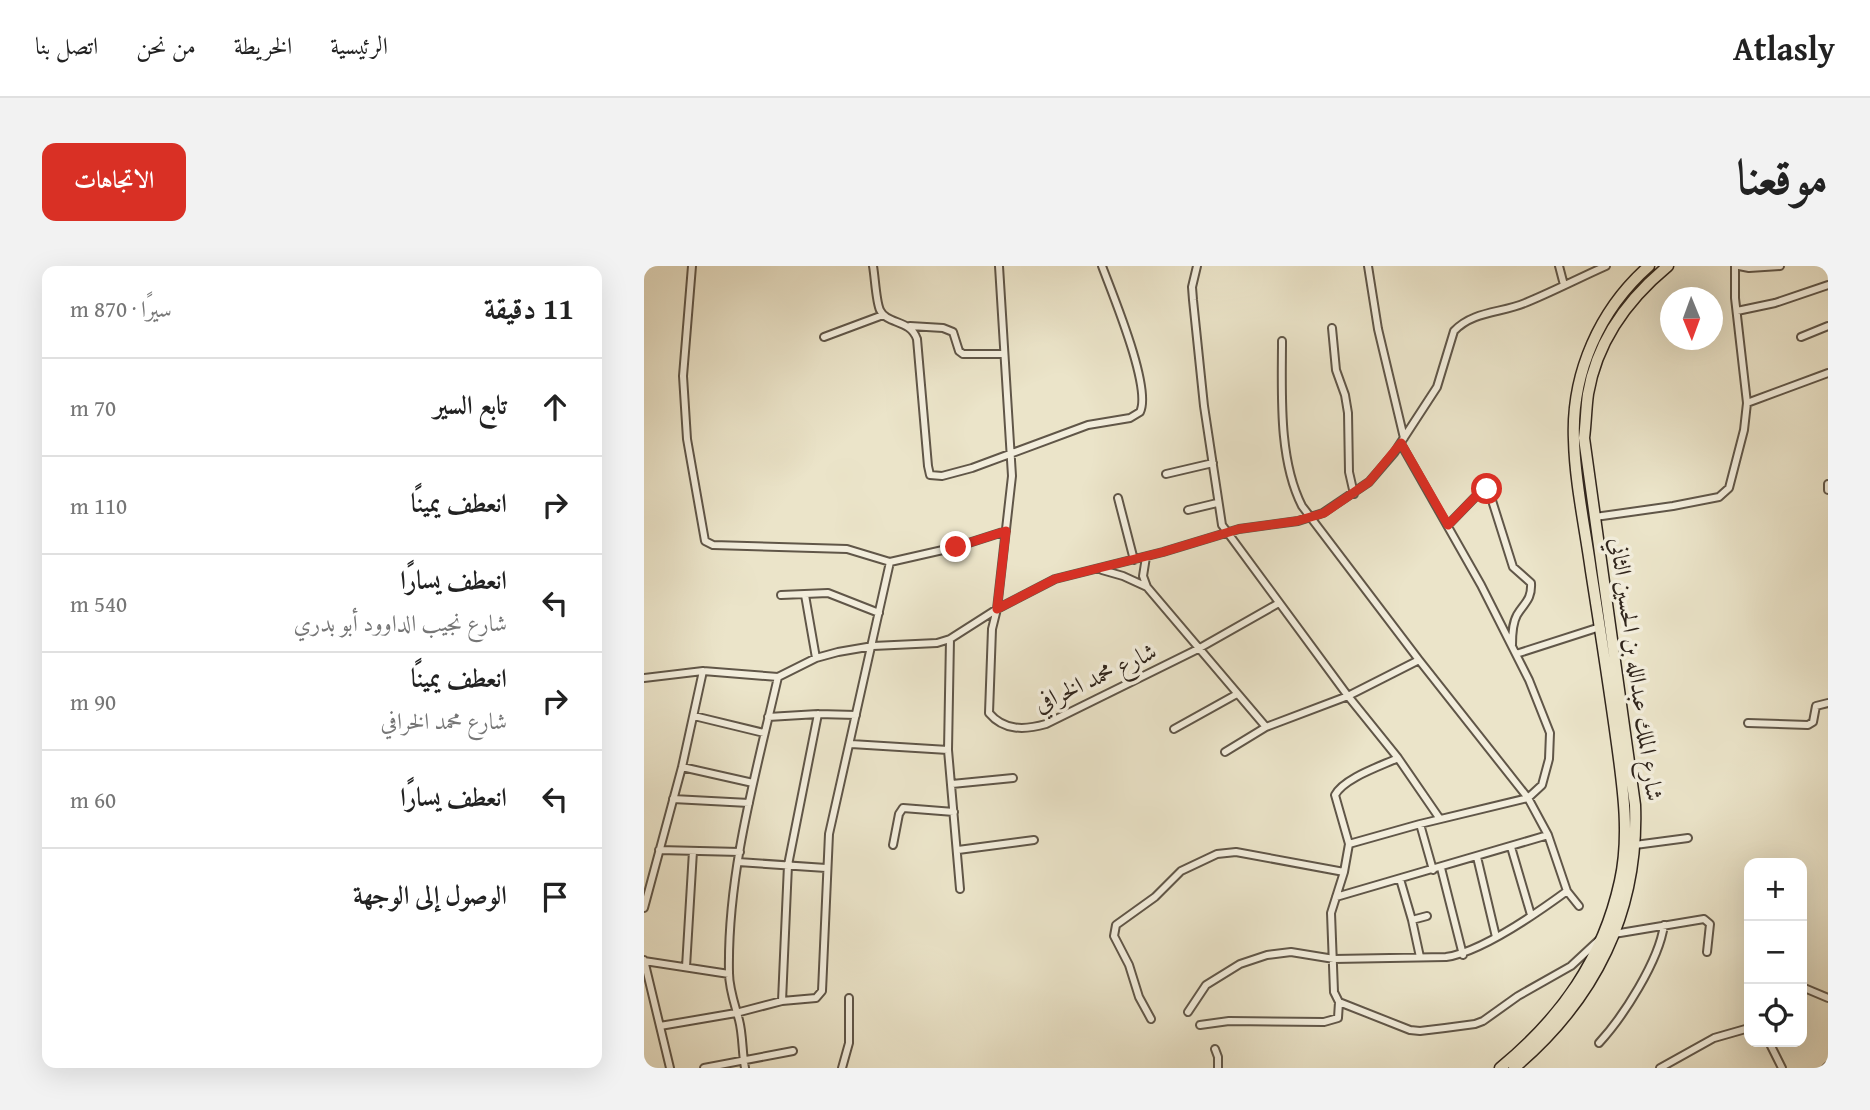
<!DOCTYPE html>
<html lang="ar">
<meta charset="utf-8">
<style>
body{margin:0;font-family:"Gentium Book Plus",Amiri,serif;background:#f2f2f2;color:#222;direction:rtl}
.controls{position:absolute;right:21px;bottom:21px;display:grid;overflow:hidden;border-radius:14px;box-shadow:0 7px 28px #0002}
.controls button{width:63px;height:63px;display:grid;place-items:center;padding:0;border:0;border-bottom:2px solid #e0e0e0;background:#fff;color:#222;font:35px sans-serif}
.compass{position:absolute;left:1016px;top:21px;width:63px;height:63px;border-radius:50%;background:#fff;box-shadow:0 7px 28px #0002;rotate:179deg}
.stop{position:absolute;width:21px;height:21px;margin:-16px;border:5px solid #d93025;border-radius:50%;background:#fff}
.stop.end{background:#d93025;border-color:#fff;box-shadow:0 2px 7px #0008}
.list{margin:0;padding:0;list-style:none}
h2{display:flex;justify-content:space-between;align-items:center;height:91px;margin:0;padding:0 28px;font-size:30px}
h2 small{font-size:23px;font-weight:400;color:#767676}
.list li{display:grid;grid-template-columns:46px 1fr auto;gap:21px;align-items:center;box-sizing:border-box;height:98px;padding:0 28px;border-top:2px solid #e0e0e0}
.list b{display:block;font-size:26px;white-space:nowrap}
.list p{margin:0;font-size:23px;white-space:nowrap;color:#767676}
.list em{font-size:23px;font-style:normal;color:#767676}
.icon{flex:none;width:38px;height:38px;fill:none;stroke:currentColor;stroke-width:2;stroke-linecap:round;stroke-linejoin:round}
.map{position:relative;flex:none;width:1184px;height:802px;overflow:hidden;direction:ltr;border-radius:14px}
header{display:flex;align-items:center;gap:42px;box-sizing:border-box;height:98px;padding:0 35px;background:#fff;border-bottom:2px solid #e0e0e0}
header strong{font-size:33px}
nav{display:flex;gap:38px;margin-inline-start:auto;font-size:24px}
.intro{display:flex;align-items:center;justify-content:space-between;box-sizing:border-box;height:168px;padding:0 42px}
h1{margin:0;font-size:49px}
.button{padding:18px 32px;border-radius:14px;background:#d93025;color:#fff;font-size:24px;font-weight:700}
main{display:flex;gap:42px;padding:0 42px}
aside{flex:1;background:#fff;border-radius:14px;box-shadow:0 7px 28px #0002}
.map>svg:first-child{display:block}
</style>
<header>
<strong>Atlasly</strong>
<nav><a>الرئيسية</a><a>الخريطة</a><a>من نحن</a><a>اتصل بنا</a></nav>
</header>
<div class="intro"><h1>موقعنا</h1><a class="button">الاتجاهات</a></div>
<main>
<div class="map">
<svg width="1184" height="802" viewBox="0 0 1184 802">
<rect width="100%" height="100%" fill="#ebe4c9"/>
<filter id="stains"><feTurbulence type="fractalNoise" baseFrequency=".00286" numOctaves="4"/><feColorMatrix values="0 0 0 0 .2 0 0 0 0 .09 0 0 0 0 .02 0 0 0 .5 -.17"/></filter>
<radialGradient id="worn" r=".72"><stop offset=".6" stop-color="#630" stop-opacity="0"/><stop offset="1" stop-color="#630" stop-opacity=".3"/></radialGradient>
<g fill="none" stroke-linecap="round" stroke-linejoin="round">
<g stroke="#605648" stroke-width="10">
<path id="minor" d="M48,0L39,110L43,173L61,275L69,279L203,283L246,296L312,281L362,265
M229,0C231,11 232,36 236,44C243,59 266,53 273,73L284,200L286,209L298,210L328,202L444,159L486,152L496,146C508,122 468,27 458,0
M355,0L368,210L353,343L348,363L345,447C360,465 381,464 402,458L554,383L635,337
M553,0L548,21L549,34L560,140L578,259L704,430L754,492L796,553
M724,0L734,63L760,172
M915,0L920,19
M1095,0L1105,2L1136,0
M1093,45L1131,37L1184,19
M266,60L299,62L309,66L315,85L319,88H359
M688,62L692,104L701,129L704,147L705,206L710,228
M180,71L239,49
M1157,71L1184,60
M638,75C638,126 634,193 658,240L775,394L884,532L904,569L923,625L935,640
M1103,137L1184,107
M522,208L569,197
M1184,218V224
M474,232L490,294
M544,244L573,237
M951,251L1029,240L1075,231L1085,222L1100,164L1103,137L1091,32V0
M804,259L838,224L845,225L869,301L887,317C888,334 880,337 873,349C868,358 868,370 868,379
M502,291L499,310L503,321
M458,304L479,310L503,321L622,461
M137,329L184,327L235,347
M161,329L172,392
M306,373L304,484L316,623
M872,388L956,361
M0,412L59,405L134,411L172,392L194,386L229,380L293,377L306,373L353,343L411,313L519,286L595,263L654,255L679,247L725,216L750,187L793,121L810,65C829,45 857,47 881,37C908,26 935,12 962,0
M50,450L120,467
M124,451L174,448L212,449
M1104,457L1164,459L1169,456L1172,440L1184,437
M530,463L593,428
M207,478L304,484
M581,486L622,461L704,430L775,394
M38,501L109,517
M308,518L369,512
M29,533L105,537
M776,558L789,604
M705,578L776,558L884,532L898,519L905,493L906,467L885,414L837,319L757,178
M249,579L255,548L259,542L310,546
M991,579L1044,572
M867,581L887,649
M15,584L96,586
M314,584L390,574
M833,591L852,671
M94,596L182,602
M797,602L819,689
M756,613L768,654L776,691
M692,631L904,569
M0,642L38,501L59,405
M768,654L783,650
M970,668L1060,653L1066,658L1063,686
M0,694L26,802
M0,695L85,708
M42,701L49,585
M1158,721L1184,732
M138,735L144,599L174,448
M695,736L766,764L776,765L801,762L831,758L839,755L874,730L927,700L955,674
M544,746L562,719L596,698L623,689L647,686L690,693L802,691C838,686 893,647 923,625
M507,753L495,731L485,699L470,670L472,659L511,631L537,605L573,588L592,586L700,606
M556,759L585,755L680,756L694,752L695,736L690,726L687,647L700,606L705,578L691,529C700,512 737,500 754,492
M16,760L92,747L138,735L172,732L178,725L185,568L246,296
M1125,776L1138,802
M955,777C979,751 1015,695 1020,659
M571,783L574,791V802
M60,802L149,785
M101,802C98,786 99,769 95,754C91,739 85,723 85,707C83,607 112,507 134,411
M198,802L205,777V732
M1016,802L1070,772L1105,762
M1182,802L1184,800"/>
</g>
<g stroke="#31261d" stroke-width="13">
<path id="highway" d="M856,802C917,752 959,693 976,615C986,570 979,522 973,478C965,420 956,362 947,305C941,261 931,217 930,174C927,107 956,43 1005,0
M870,802C951,734 995,646 991,539L940,172C942,157 942,142 944,128C953,75 984,33 1024,0"/>
</g>
<use href="#minor" stroke="#f2eddc" stroke-width="6"/>
<use href="#highway" stroke="#ebe4c9" stroke-width="10"/>
</g>
<g fill="none" stroke-linecap="round" stroke-linejoin="round">
<path stroke="#d93025" stroke-width="9" d="M312,281L362,265L353,343L411,313L519,286L595,263L653,255L680,247L725,216L757,177L804,259L838,224L843,223"/>
</g>
<g text-anchor="middle" dominant-baseline="central" stroke-width="7" stroke-linejoin="round" paint-order="stroke">
<g font-size="24" fill="#31261d" stroke="#f2eddc">
<text transform="translate(993 403) rotate(82)">شارع الملك عبدالله بن الحسين الثاني</text>
<text transform="translate(451 411) rotate(-25)">شارع محمد الخرافي</text>
</g>
</g>
<rect width="100%" height="100%" filter="url(#stains)"/>
<rect width="100%" height="100%" fill="url(#worn)"/>
</svg>
<div class="controls">
<button>+</button>
<button>−</button>
<button><svg class="icon" aria-label="locate" viewBox="0 0 24 24"><circle cx="12" cy="12" r="6"/><path d="M12 2v4M12 18v4M2 12h4M18 12h4"/></svg></button>
</div>
<svg class="compass" viewBox="-18 -18 36 36"><path d="M0-13l5 13h-10z" fill="#e53935"/><path d="M0 13l5-13h-10z" fill="#767676"/></svg>
<div class="stop" style="left:843px;top:223px"></div>
<div class="stop end" style="left:312px;top:281px"></div>
</div>
<aside>
<h2>11 دقيقة<small>سيرًا · 870 m</small></h2>
<ul class="list">
<li><svg class="icon" aria-label="ahead" viewBox="0 0 24 24"><path d="M12 20V5M6 11l6-6 6 6"/></svg><div><b>تابع السير</b></div><em>70 m</em></li>
<li><svg class="icon" aria-label="right" viewBox="0 0 24 24"><path d="M7 20v-9h11M14 6l5 5-5 5"/></svg><div><b>انعطف يمينًا</b></div><em>110 m</em></li>
<li><svg class="icon" aria-label="left" viewBox="0 0 24 24"><path d="M17 20v-9H6M10 6l-5 5 5 5"/></svg><div><b>انعطف يسارًا</b><p>شارع نجيب الداوود أبو بدري</p></div><em>540 m</em></li>
<li><svg class="icon" aria-label="right" viewBox="0 0 24 24"><path d="M7 20v-9h11M14 6l5 5-5 5"/></svg><div><b>انعطف يمينًا</b><p>شارع محمد الخرافي</p></div><em>90 m</em></li>
<li><svg class="icon" aria-label="left" viewBox="0 0 24 24"><path d="M17 20v-9H6M10 6l-5 5 5 5"/></svg><div><b>انعطف يسارًا</b></div><em>60 m</em></li>
<li><svg class="icon" aria-label="arrive" viewBox="0 0 24 24"><path d="M6 21V4h12l-3 4 3 4H6"/></svg><div><b>الوصول إلى الوجهة</b></div></li>
</ul>
</aside>
</main>
